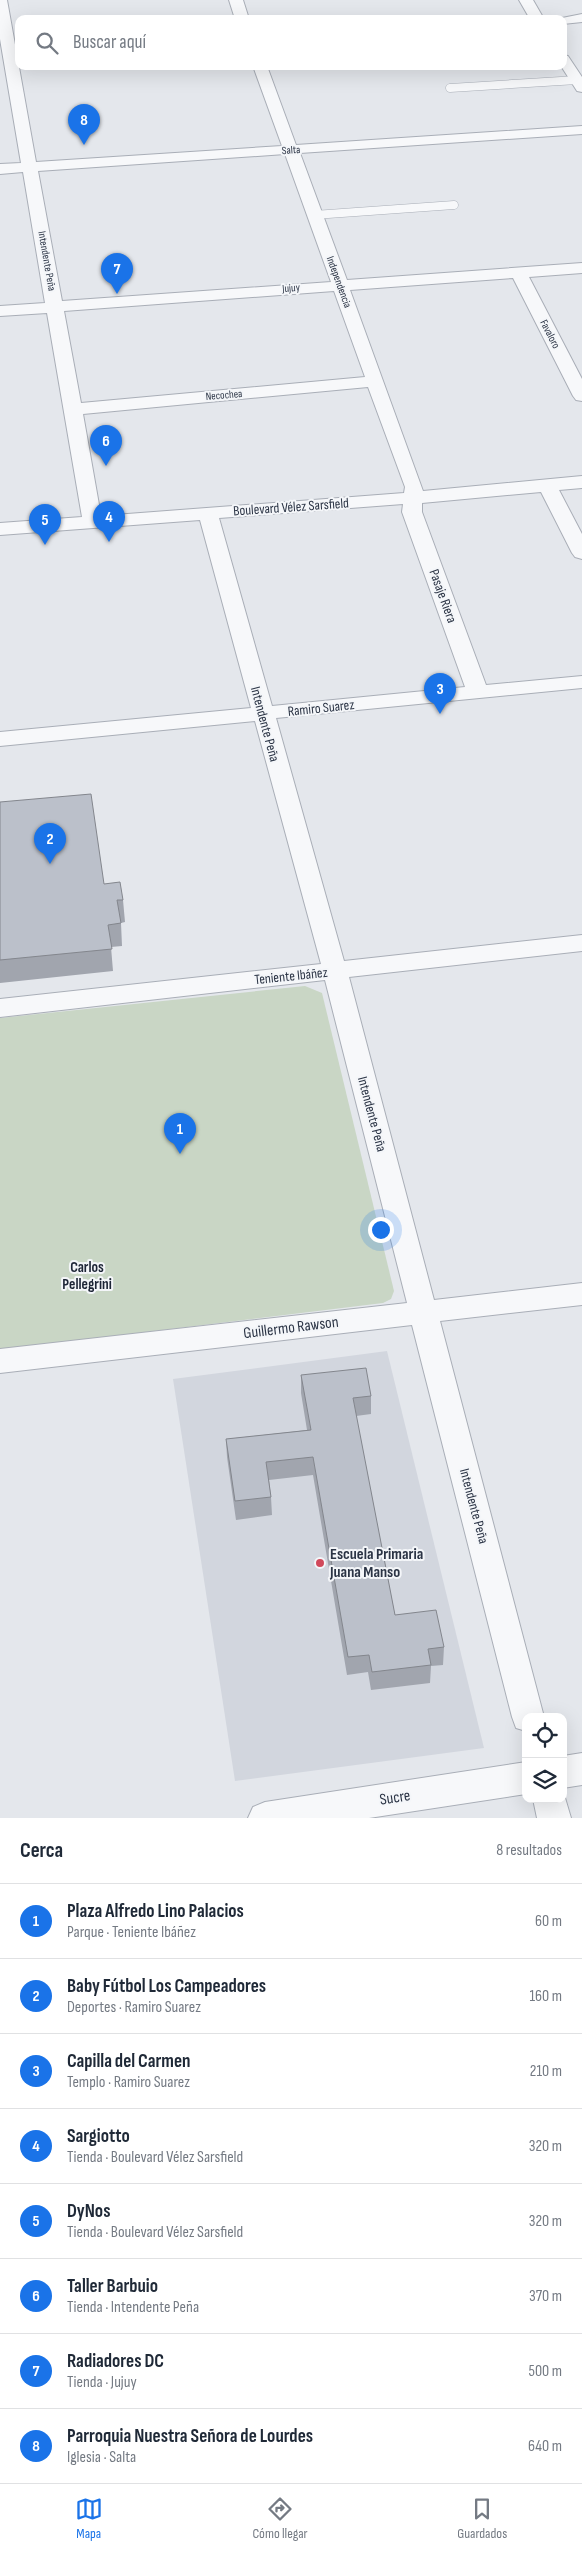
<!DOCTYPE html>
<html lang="es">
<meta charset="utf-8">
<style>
body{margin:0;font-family:"Sofia Sans Condensed",sans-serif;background:#f6f6f7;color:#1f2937}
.controls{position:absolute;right:15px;bottom:15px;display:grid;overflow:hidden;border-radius:10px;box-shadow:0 5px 20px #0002}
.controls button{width:45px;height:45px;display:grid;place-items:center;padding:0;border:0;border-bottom:1px solid #e0e1e3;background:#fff;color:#1f2937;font:25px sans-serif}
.you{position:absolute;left:380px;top:1229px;width:18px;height:18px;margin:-12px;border:4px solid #fff;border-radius:50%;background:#1a73e8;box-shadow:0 0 0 8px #1a73e833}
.badge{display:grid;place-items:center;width:32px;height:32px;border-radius:50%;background:#1a73e8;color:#fff;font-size:16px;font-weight:700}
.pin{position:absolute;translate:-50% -41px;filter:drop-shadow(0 1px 2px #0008)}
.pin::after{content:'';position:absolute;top:26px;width:18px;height:15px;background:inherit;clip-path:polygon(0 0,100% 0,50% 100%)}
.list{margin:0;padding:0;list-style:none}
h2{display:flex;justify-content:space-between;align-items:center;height:65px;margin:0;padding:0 20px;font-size:21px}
h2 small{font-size:16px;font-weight:400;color:#747a83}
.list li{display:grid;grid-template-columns:32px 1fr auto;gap:15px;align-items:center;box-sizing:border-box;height:75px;padding:0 20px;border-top:1px solid #e0e1e3}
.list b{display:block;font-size:19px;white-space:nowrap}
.list p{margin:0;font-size:16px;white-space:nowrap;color:#747a83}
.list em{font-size:16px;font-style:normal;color:#747a83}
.icon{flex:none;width:28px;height:28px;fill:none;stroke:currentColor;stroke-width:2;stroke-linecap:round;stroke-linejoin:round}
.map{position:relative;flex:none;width:582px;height:1818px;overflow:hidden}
.search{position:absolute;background:#fff;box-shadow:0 5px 20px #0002;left:15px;right:15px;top:15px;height:55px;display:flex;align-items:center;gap:12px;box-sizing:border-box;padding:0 18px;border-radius:10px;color:#747a83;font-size:19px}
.sheet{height:665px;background:#fff}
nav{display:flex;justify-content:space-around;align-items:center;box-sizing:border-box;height:70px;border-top:1px solid #e0e1e3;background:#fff;font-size:14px;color:#747a83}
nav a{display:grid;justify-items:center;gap:2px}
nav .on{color:#1a73e8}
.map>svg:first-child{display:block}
</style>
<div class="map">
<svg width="582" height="1818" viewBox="0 0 582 1818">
<rect width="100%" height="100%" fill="#e4e7ec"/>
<path fill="#d2d6de" d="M387,1351L484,1748L235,1781L173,1379Z"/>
<path fill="#c9d6c5" d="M305,986L322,993L394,1291L391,1299L383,1303L0,1350V1018Z"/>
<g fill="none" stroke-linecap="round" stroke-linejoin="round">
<g stroke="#a9aeb7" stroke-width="9">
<path id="lane" d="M450,88L577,80
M314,215L454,205"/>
</g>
<g stroke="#a9aeb7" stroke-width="2">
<path id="street" d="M0,0H7L36,162L282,146L253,66H267L296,145L582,126V134L300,153L347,280L582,263V273L529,277L582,379V401L576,400L573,396L513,278L350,290L423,491L582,476V488L559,490L582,534V559L575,557L572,553L541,492L422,503V512L486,685L582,676V688L276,718L344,961L582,935V951L349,977L434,1300L582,1283V1305L440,1321L544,1717H526V1731L516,1728L512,1717L412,1325L0,1373V1349L407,1303L325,980L0,1017V999L321,964L255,721L0,746V732L251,708L200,520L0,535V523L82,517L47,313L0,316V306L45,303L23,172L0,174V164L21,163L0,39ZM285,154L331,282L62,301L38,171ZM334,291L365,377L81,403L64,311ZM368,387L405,487L404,493L101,516L83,414ZM403,504L402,512L465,687L272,706L219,518Z
M229,0H243L249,19H235Z
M519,0H533L544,19H530Z
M582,14V22L563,24V19H557Z
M563,55L568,56L582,77V92L577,91L561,66H563Z
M582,1753V1785L563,1788V1756Z
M526,1762V1794L369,1818H248L253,1807L265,1802Z
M563,1791L571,1818H537L533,1799H563Z"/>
</g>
<use href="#lane" stroke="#f7f8fa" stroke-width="8"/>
<use href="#street" fill="#f7f8fa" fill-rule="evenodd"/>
</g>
<path fill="#a1a5ae" d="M0,802L123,900L125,922L121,923L122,946L111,947L113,971L0,983Z
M301,1375L371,1396V1414L356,1416L395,1615L444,1647L443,1665L431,1666L430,1683L371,1690L368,1672L347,1675L313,1475L269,1480L271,1497L272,1515L236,1520L227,1457L226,1439L307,1430L301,1393Z"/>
<path fill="#bbc0ca" stroke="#83868d" d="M91,794L104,884L120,882L123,900H117L121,923L108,925L112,949L0,960V802Z
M366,1368L371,1396L353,1398L395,1615L436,1610L444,1647L428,1649L431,1665L372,1672L369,1655L348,1657L313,1457L266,1462L271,1497L235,1501L226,1439L311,1430L301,1375Z"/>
<circle fill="#d1495b" stroke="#f4f6f9" stroke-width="2" cx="320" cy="1563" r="5"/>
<g text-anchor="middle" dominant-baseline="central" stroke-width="4" stroke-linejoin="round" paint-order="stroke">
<g font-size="11" fill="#2b3445" stroke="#f4f6f9">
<text transform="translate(291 150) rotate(-4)">Salta</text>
<text transform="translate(47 261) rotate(80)">Intendente Peña</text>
<text transform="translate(339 282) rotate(70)">Independencia</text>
<text transform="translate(291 288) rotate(-5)">Jujuy</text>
<text transform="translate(550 334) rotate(63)">Favaloro</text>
<text transform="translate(224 395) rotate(-5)">Necochea</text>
</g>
<g font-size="14" fill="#2b3445" stroke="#f4f6f9">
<text transform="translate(291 507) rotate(-4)">Boulevard Vélez Sarsfield</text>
<text transform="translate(443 596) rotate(70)">Pasaje Riera</text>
<text transform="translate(321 708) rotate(-6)">Ramiro Suarez</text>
<text transform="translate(265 724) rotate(75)">Intendente Peña</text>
<text transform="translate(291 976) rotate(-6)">Teniente Ibáñez</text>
<text transform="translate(372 1114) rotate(75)">Intendente Peña</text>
<text transform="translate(474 1506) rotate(75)">Intendente Peña</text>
</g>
<g font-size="15" font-weight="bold" fill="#1d2536" stroke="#f4f6f9">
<text x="87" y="1267">Carlos<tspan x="87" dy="17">Pellegrini</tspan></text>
</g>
<g font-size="16" fill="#2b3445" stroke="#f4f6f9">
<text transform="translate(291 1328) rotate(-7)">Guillermo Rawson</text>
<text transform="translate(395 1798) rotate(-9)">Sucre</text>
</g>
<g font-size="16" font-weight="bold" fill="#2b3445" stroke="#f4f6f9" text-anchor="start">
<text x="330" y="1554">Escuela Primaria<tspan x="330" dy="18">Juana Manso</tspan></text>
</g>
</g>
</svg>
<div class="controls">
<button><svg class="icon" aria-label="locate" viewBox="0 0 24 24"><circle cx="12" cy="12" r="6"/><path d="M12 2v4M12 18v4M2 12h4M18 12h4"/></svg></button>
<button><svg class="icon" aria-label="layers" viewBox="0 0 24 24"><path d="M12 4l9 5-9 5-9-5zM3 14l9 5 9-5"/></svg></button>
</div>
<div class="you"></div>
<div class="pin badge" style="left:180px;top:1154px">1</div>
<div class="pin badge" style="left:50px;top:864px">2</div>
<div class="pin badge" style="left:440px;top:714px">3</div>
<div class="pin badge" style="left:109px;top:542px">4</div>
<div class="pin badge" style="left:45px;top:545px">5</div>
<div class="pin badge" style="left:106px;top:466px">6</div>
<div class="pin badge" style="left:117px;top:294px">7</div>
<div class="pin badge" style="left:84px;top:145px">8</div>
<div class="search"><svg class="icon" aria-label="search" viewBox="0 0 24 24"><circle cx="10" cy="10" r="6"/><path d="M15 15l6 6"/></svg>Buscar aquí</div>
</div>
<section class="sheet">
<h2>Cerca<small>8 resultados</small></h2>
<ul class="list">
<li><span class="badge">1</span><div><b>Plaza Alfredo Lino Palacios</b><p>Parque · Teniente Ibáñez</p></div><em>60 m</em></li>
<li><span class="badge">2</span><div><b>Baby Fútbol Los Campeadores</b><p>Deportes · Ramiro Suarez</p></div><em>160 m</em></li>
<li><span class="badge">3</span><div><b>Capilla del Carmen</b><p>Templo · Ramiro Suarez</p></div><em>210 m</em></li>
<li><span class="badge">4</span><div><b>Sargiotto</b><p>Tienda · Boulevard Vélez Sarsfield</p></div><em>320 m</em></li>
<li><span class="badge">5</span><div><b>DyNos</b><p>Tienda · Boulevard Vélez Sarsfield</p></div><em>320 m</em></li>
<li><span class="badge">6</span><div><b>Taller Barbuio</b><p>Tienda · Intendente Peña</p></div><em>370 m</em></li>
<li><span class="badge">7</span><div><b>Radiadores DC</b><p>Tienda · Jujuy</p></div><em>500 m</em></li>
<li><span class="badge">8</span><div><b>Parroquia Nuestra Señora de Lourdes</b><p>Iglesia · Salta</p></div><em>640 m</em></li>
</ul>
</section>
<nav>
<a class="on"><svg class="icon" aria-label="map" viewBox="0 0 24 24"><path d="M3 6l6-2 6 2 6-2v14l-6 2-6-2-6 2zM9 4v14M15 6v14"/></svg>Mapa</a>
<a><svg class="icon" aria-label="directions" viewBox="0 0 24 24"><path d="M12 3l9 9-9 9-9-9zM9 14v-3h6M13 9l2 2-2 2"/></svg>Cómo llegar</a>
<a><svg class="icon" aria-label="saved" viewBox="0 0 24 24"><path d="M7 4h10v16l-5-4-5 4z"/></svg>Guardados</a>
</nav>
